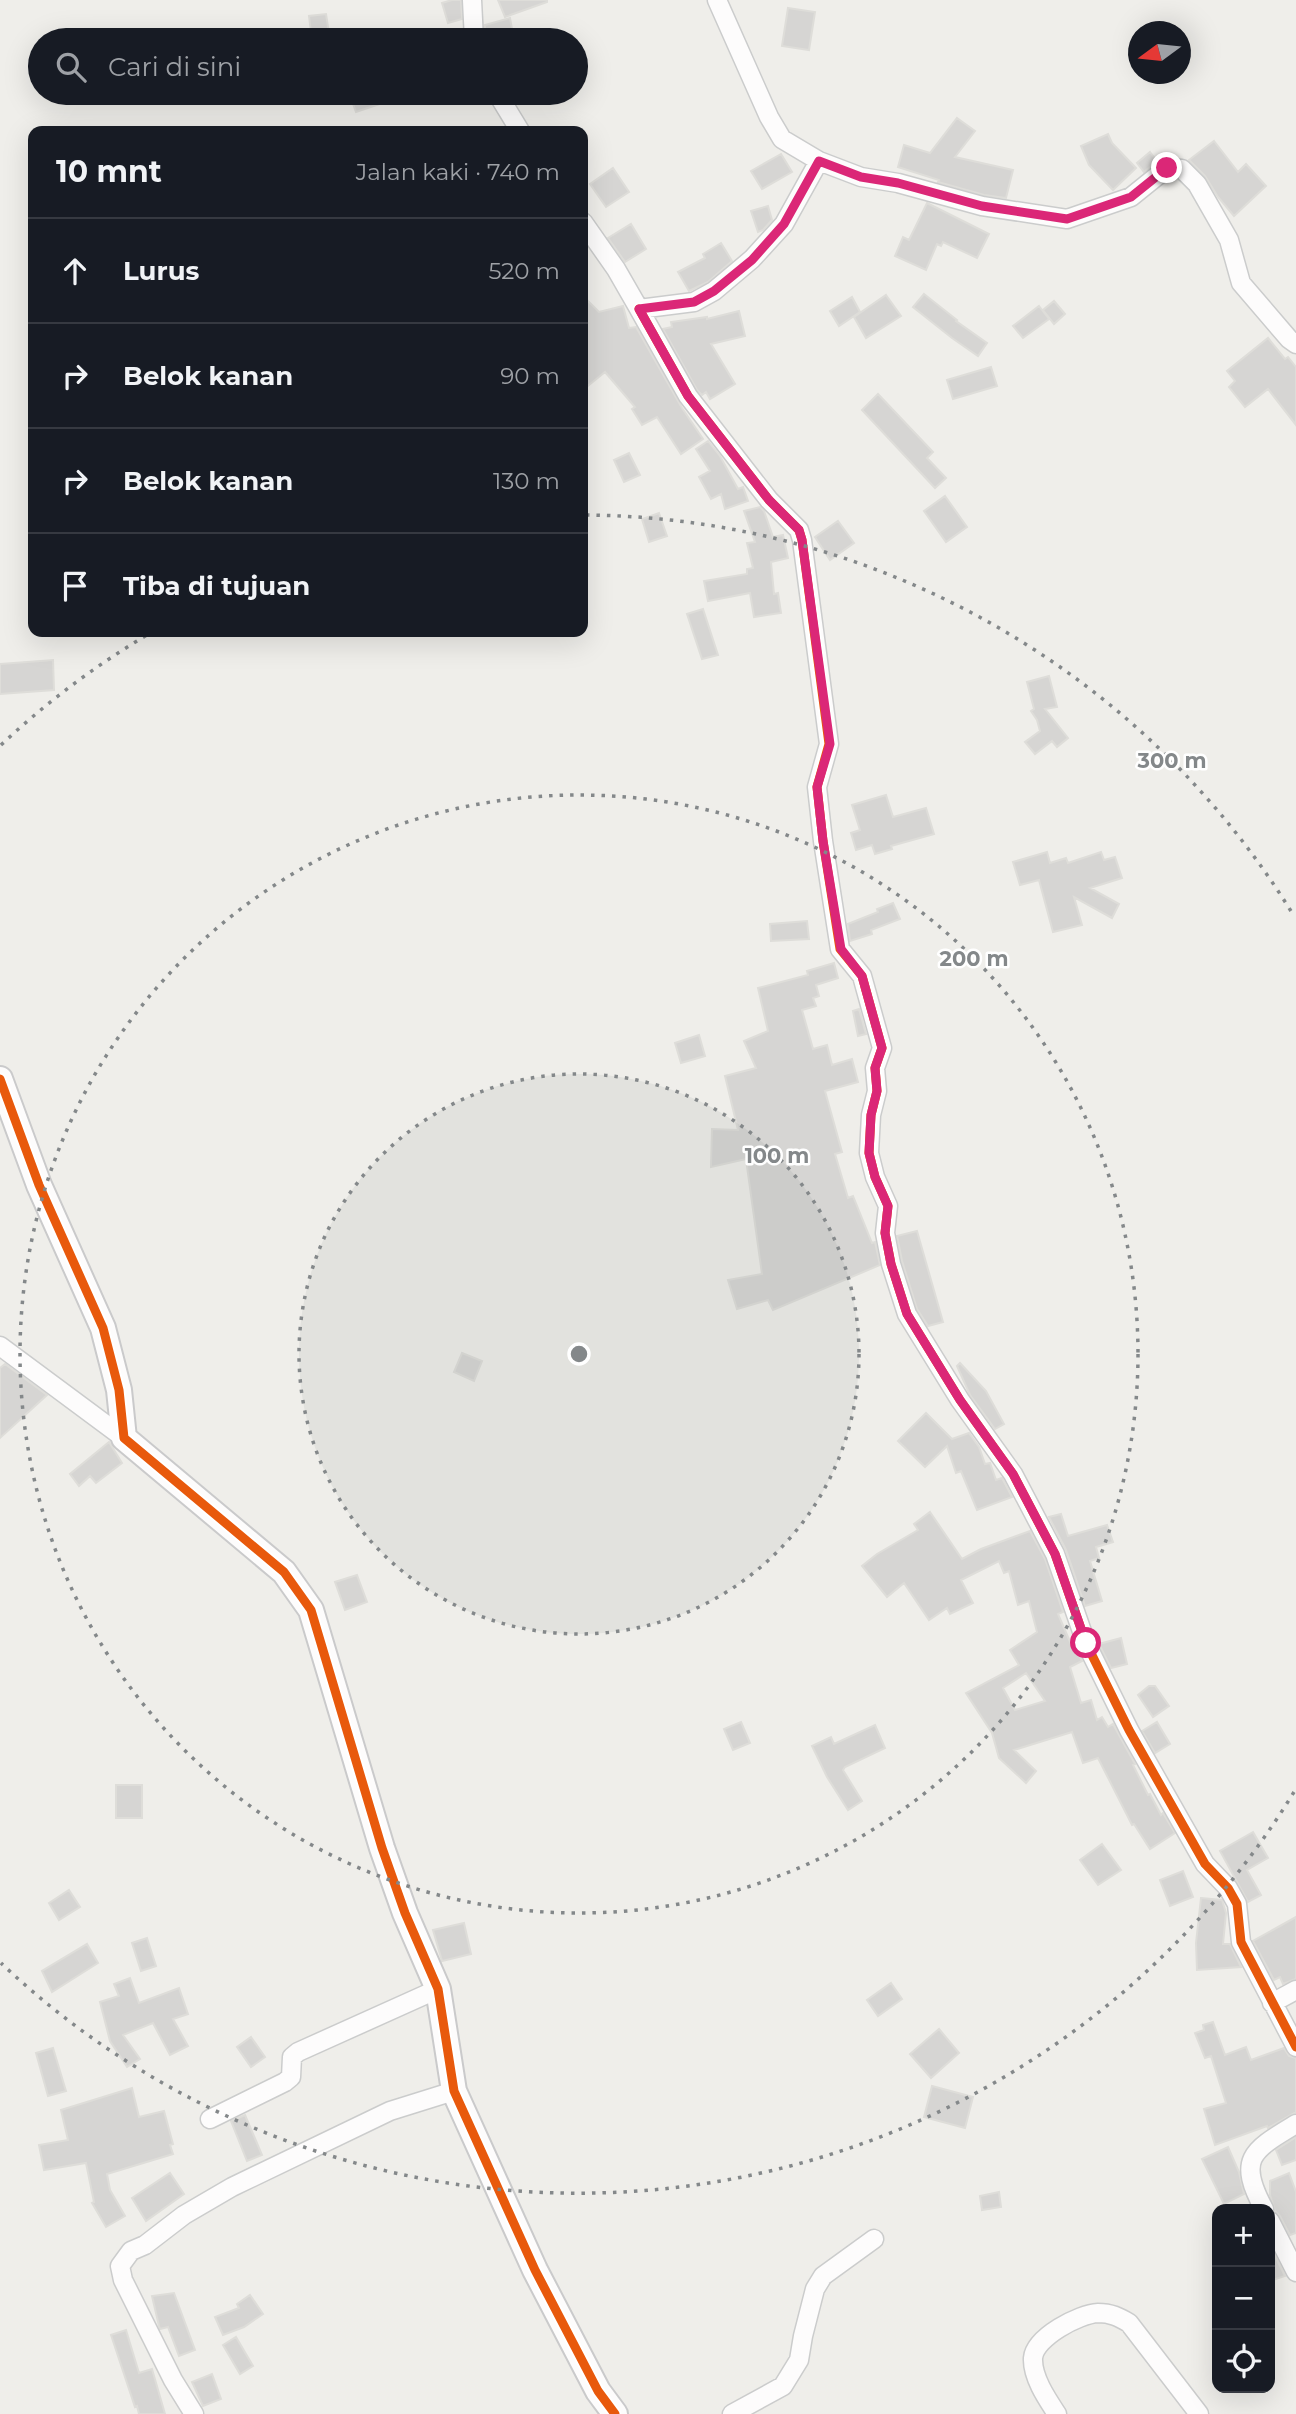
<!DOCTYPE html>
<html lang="id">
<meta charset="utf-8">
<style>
body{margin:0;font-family:Montserrat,sans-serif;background:#242831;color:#f1f3f6}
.controls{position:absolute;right:21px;bottom:21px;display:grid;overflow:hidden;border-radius:14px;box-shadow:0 7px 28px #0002}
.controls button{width:63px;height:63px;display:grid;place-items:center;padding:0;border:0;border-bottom:2px solid #363941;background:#171b24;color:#f1f3f6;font:35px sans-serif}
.compass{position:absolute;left:1128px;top:21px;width:63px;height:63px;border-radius:50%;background:#171b24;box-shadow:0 7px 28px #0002;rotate:255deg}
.stop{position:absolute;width:21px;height:21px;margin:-16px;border:5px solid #db2777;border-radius:50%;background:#fff}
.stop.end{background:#db2777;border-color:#fff;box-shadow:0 2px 7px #0008}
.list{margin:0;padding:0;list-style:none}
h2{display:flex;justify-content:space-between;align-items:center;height:91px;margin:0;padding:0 28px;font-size:30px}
h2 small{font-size:23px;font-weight:400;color:#9ea1a6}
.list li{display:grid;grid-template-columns:46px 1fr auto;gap:21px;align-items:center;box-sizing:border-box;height:105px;padding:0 28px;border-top:2px solid #363941}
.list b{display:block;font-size:26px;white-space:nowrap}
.list em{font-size:23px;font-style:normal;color:#9ea1a6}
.icon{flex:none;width:38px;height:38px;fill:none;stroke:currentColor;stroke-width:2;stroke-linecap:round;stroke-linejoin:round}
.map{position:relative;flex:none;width:1296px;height:2414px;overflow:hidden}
.search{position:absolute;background:#171b24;box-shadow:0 7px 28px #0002;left:28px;top:28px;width:560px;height:77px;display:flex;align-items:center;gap:18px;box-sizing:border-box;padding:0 24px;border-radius:38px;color:#9ea1a6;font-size:26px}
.panel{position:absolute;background:#171b24;box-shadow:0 7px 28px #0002;left:28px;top:126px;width:560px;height:511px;border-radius:14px}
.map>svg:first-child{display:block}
</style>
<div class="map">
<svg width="1296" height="2414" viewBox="0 0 1296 2414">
<rect width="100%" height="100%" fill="#efeeea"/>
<path fill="#d6d5d3" stroke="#deddd9" stroke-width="2" fill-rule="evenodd" d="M452,0H461L462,19L448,23L442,3Z
M498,0H547V2L505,17Z
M788,8L815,12L809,50L782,46Z
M326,14L330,40H312L309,16Z
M510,18L514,40H485V25Z
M349,93H375L380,104L356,112Z
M957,118L975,131L955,157L1013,170L1006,198L984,195L938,182L939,180L898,167L904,145L930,153Z
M1108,134L1112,143L1136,168L1113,190L1089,165L1081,146Z
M1214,141L1238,172L1246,164L1266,186L1234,216L1218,197L1205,176L1189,160Z
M1150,152L1157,161L1144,172L1137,163Z
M781,154L792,172L762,189L751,171Z
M613,168L629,192L606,207L590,184Z
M927,203L989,234L977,258L943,242L941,246L937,244L926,270L895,256L903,237L909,240Z
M768,206L772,220L763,230L758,232L751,211Z
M631,224L646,249L625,262L608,238Z
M721,243L732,261L708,282L689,291L678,272L705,258L703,254Z
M924,294L957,320L956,321L987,343L978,356L952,338L913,307Z
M886,295L901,316L866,338L854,317Z
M583,296L599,312L623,306L629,328L636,327L682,408L703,439L681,454L657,417L642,425L632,409L635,407L605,372L583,390Z
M852,297L860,312L839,326L830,311Z
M1054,301L1065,314L1054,324L1043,310Z
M1039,306L1049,319L1023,338L1013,326Z
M739,311L745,336L711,344L735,384L710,399L706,392L702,395L697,390L663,329L672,327L671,322L707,317V319Z
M1268,338L1285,359L1288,357L1296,367V425L1268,389L1245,407L1229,387L1235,381L1227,371Z
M991,367L997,386L953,399L947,380Z
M878,394L933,452L927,458L946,478L935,488L862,410Z
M708,441L720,456L738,489L743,487L748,501L725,509L721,494L711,499L699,477L710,471L696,449Z
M629,453L640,475L624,482L614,460Z
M945,496L967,527L946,542L924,511Z
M760,507L764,511L773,537L783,535L788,558L771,562L774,594L778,593L781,613L754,617L750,593L708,601L704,581L747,574V569L753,568L747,543L755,542L744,511Z
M659,513L667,536L649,542L642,519Z
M838,521L854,543L830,560L815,537Z
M703,609L718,655L702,659L687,614Z
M53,660L54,690L0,694V664Z
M1049,676L1057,707L1045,709L1068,738L1057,747L1052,741L1035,754L1025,742L1040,731L1037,720L1031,711L1034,709L1027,682Z
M886,795L893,817L926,808L934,834L891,846L892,849L875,854L872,845L856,850L851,833L860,830L852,805Z
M1047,852L1050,863L1066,858L1068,863L1101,852L1104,860L1115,857L1122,878L1090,888L1119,904L1112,918L1074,897L1082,925L1053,932L1039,880L1020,885L1013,862Z
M893,903L900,919L871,930L872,934L850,941L848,924L878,912L877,909Z
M807,921L809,939L771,941L770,924Z
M834,963L838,978L816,985L819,996L813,998L816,1006L802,1010L813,1049L827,1045L832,1065L852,1059L858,1082L825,1091L842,1152L835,1154L848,1198L853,1196L872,1243L875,1242L880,1265L773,1310L768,1300L737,1309L728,1280L762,1274L746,1159L711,1167L712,1129L738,1130L725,1076L756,1068L744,1041L768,1031L758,988L808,975L807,971Z
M859,1009L866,1034L858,1036L853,1011Z
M699,1035L705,1056L681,1063L675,1043Z
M917,1231L943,1322L928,1326L917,1309L902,1261L897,1236Z
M462,1353L482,1361L474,1381L454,1372Z
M960,1363L986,1391L1004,1424L995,1429L970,1395L957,1366Z
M5,1364L47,1395L0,1438V1368Z
M926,1413L952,1439L969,1433L979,1447L985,1464L990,1463L996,1480L1002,1478L1012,1497L977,1510L961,1471L956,1473L947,1446L925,1467L898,1441Z
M109,1442L122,1463L96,1483L90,1476L79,1486L70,1474Z
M930,1512L962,1559L981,1549L1030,1531L1045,1559L1063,1612L1058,1614L1074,1651L1077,1650L1082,1661L1070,1667L1081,1703L1091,1700L1097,1720L1102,1717L1108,1727L1113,1724L1135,1764L1133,1765L1148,1795L1150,1794L1161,1815L1163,1813L1175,1833L1150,1849L1134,1824L1132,1825L1098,1758L1083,1763L1072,1732L1014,1750L1036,1771L1026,1783L999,1758L992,1733L966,1693L1019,1665L1010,1650L1037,1632L1029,1601L1018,1605L1009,1571L1004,1573L999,1561L961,1580L973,1603L950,1614L947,1608L929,1620L904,1583L887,1597L862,1566L877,1554L918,1530L914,1524ZM1026,1673L1045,1701L1015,1710L1003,1688Z
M1061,1514L1068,1536L1107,1525L1113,1542L1096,1547L1099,1558L1090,1561L1102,1601L1085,1606L1066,1550L1049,1517Z
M357,1575L367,1602L345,1610L335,1582Z
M1121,1638L1127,1664L1111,1668L1099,1644Z
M1149,1686H1155L1169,1706L1153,1717L1138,1695Z
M741,1722L750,1743L733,1750L724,1729Z
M1157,1722L1170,1744L1155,1753L1142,1731Z
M875,1725L885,1748L845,1767L843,1770L862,1801L848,1810L827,1777L812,1746L831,1737L834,1744Z
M116,1785H142V1818H116Z
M1253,1832L1268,1858L1247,1870L1261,1895L1248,1902L1220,1851Z
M1102,1844L1121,1870L1098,1885L1080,1860Z
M1183,1871L1193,1897L1170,1906L1160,1880Z
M69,1890L80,1907L59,1920L49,1903Z
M1201,1898L1222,1900L1226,1913L1223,1944H1230L1241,1967L1197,1970L1196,1943Z
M1296,1917V1979L1283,1984L1280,1977L1274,1980L1253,1941Z
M464,1923L471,1954L442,1961L433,1930Z
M147,1938L156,1966L141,1971L132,1943Z
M87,1944L98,1963L52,1992L42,1971Z
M130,1978L139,2003L179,1988L188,2014L173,2019L188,2046L170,2055L153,2023L123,2035L140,2059L127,2067L110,2041L100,2002L119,1996L114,1984Z
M891,1983L902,1999L878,2016L867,2000Z
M1213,2022L1225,2055L1246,2047L1251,2060L1284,2048L1289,2056L1296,2058V2112L1268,2128L1267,2126L1215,2145L1204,2109L1226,2103L1211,2056L1205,2058L1195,2033L1204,2030L1203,2025Z
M939,2029L959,2053L931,2078L910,2054Z
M251,2037L265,2057L251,2067L237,2047Z
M53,2048L66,2091L48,2096L36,2053Z
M932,2086L973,2097L965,2128L924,2117Z
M132,2088L139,2117L164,2111L173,2144L170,2145L173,2154L107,2174L110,2190L125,2216L106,2227L92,2203L94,2202L86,2163L44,2170L39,2145L68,2140L61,2110Z
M245,2115L262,2155L247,2161L231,2121Z
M1296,2137V2160L1282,2165L1276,2150Z
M1228,2147L1239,2172L1244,2194L1224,2204L1202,2159Z
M170,2173L184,2194L146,2221L132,2198Z
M1289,2173L1296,2192V2233L1290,2235L1280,2216L1275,2211L1270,2195V2181Z
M999,2192L1001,2207L982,2210L980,2196Z
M1270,2246L1285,2276L1270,2281Z
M174,2293L195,2350L179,2356L168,2327L160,2329L159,2326L152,2296Z
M250,2295L263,2314L244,2327L223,2335L215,2317L239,2308L237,2304Z
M126,2330L139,2373L152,2369L165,2414H139L137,2406L135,2407L111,2335Z
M236,2337L253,2366L240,2374L223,2345Z
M212,2374L221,2399L203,2406L192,2382Z"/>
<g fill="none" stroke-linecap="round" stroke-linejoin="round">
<g stroke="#cbcccc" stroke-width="21">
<path id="street" d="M472,0L474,40
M717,0L769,117L782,139L819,161
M497,93L520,131
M583,222L616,269L639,309L694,302L714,291L752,259L784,224L819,161L861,177L898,183L982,206L1067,219L1131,197L1167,168L1182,169L1197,184L1229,240L1241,283L1289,339L1296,344
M639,309L688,396L769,500L799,530L802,540L829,744L817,787L823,841L840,949L862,976L882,1048L875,1068L877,1091L871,1115L869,1153L875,1177L888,1206L885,1233L891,1264L907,1314L960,1400L1013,1474L1055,1554L1086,1643L1129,1730L1205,1864L1228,1888L1237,1904L1241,1942L1296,2047
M0,1346L124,1438
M1272,2003L1296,1990
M210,2119L285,2082L291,2077L292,2057L298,2052L438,1989
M1264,2209C1236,2158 1253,2150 1296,2124
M1270,2221L1296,2272
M194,2414L173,2380L123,2280L120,2266L131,2251L145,2245L184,2215L232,2187L390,2111L454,2091
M732,2414L783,2386L799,2360L803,2336L815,2289L823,2276L874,2239
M1057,2414C1047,2399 1032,2377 1033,2358C1035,2337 1079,2314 1098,2313C1111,2313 1119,2317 1129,2323L1199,2414"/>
</g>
<g stroke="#cacacb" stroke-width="28">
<path id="secondary" d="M0,1079L39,1185L103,1328L119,1390L124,1438L284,1572L311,1610L382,1848L405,1913L438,1989L454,2091L535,2270L598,2391L615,2414"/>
</g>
<use href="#street" stroke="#fdfcfc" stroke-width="18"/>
<use href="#secondary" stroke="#fdfcfc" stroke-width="24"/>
<g stroke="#fff" stroke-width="13">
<path id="cycleway" d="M639,309L688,396L769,500L799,530L802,540L829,744L817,787L823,841L840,949L862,976L882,1048L875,1068L877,1091L871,1115L869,1153L875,1177L888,1206L885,1233L891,1264L907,1314L960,1400L1013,1474L1055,1554L1086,1643L1129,1730L1205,1864L1228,1888L1237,1904L1241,1942L1296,2047
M0,1079L39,1185L103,1328L119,1390L124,1438L284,1572L311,1610L382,1848L405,1913L438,1989L454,2091L535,2270L598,2391L615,2414"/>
</g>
<use href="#cycleway" stroke="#e8590c" stroke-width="9"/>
</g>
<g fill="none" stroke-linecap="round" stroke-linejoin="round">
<path stroke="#db2777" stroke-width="9" d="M1086,1643L1055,1554L1013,1474L960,1400L907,1314L891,1264L885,1233L888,1206L875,1177L869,1153L871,1115L877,1091L875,1068L882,1048L862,976L841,949L823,841L817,787L830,744L802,540L799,530L769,500L688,396L639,309L694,302L714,291L752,260L784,224L819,161L861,177L898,183L982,206L1067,219L1131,197L1167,168"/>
</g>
<circle cx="579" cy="1354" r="280" fill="#84888a" fill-opacity=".12"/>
<g fill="none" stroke="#84888a" stroke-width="3.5" stroke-dasharray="3.5 7">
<circle cx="579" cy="1354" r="280"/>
<circle cx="579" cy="1354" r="559"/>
<path d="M1294 1792A839 839 0 0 1 1 1963M1 745A839 839 0 0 1 147 635M586 515A839 839 0 0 1 1294 916"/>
</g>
<circle cx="579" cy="1354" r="10" fill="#84888a" stroke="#fff" stroke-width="3.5"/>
<g font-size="21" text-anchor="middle" font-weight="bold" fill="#84888a" stroke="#fff" stroke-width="5" stroke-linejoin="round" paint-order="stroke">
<text x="1172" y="768">300 m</text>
<text x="974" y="966">200 m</text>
<text x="777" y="1163">100 m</text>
</g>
</svg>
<div class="controls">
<button>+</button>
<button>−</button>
<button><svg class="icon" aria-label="locate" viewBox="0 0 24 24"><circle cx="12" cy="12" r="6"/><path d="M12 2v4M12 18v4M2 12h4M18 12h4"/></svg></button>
</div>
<svg class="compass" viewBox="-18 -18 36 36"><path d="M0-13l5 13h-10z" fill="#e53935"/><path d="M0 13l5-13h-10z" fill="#9ea1a6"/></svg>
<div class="stop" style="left:1086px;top:1643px"></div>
<div class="stop end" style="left:1167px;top:168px"></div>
<div class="search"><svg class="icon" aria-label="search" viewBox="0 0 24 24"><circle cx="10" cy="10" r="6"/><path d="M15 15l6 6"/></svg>Cari di sini</div>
<section class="panel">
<h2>10 mnt<small>Jalan kaki · 740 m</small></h2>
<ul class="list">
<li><svg class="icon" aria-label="ahead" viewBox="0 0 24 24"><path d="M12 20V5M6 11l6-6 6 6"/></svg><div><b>Lurus</b></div><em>520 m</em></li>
<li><svg class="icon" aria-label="right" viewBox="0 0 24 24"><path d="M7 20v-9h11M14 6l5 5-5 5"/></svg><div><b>Belok kanan</b></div><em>90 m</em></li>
<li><svg class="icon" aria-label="right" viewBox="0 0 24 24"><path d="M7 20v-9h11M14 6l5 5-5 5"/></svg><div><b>Belok kanan</b></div><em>130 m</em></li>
<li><svg class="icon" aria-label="arrive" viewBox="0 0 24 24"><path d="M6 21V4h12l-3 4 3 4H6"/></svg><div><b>Tiba di tujuan</b></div></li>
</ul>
</section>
</div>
